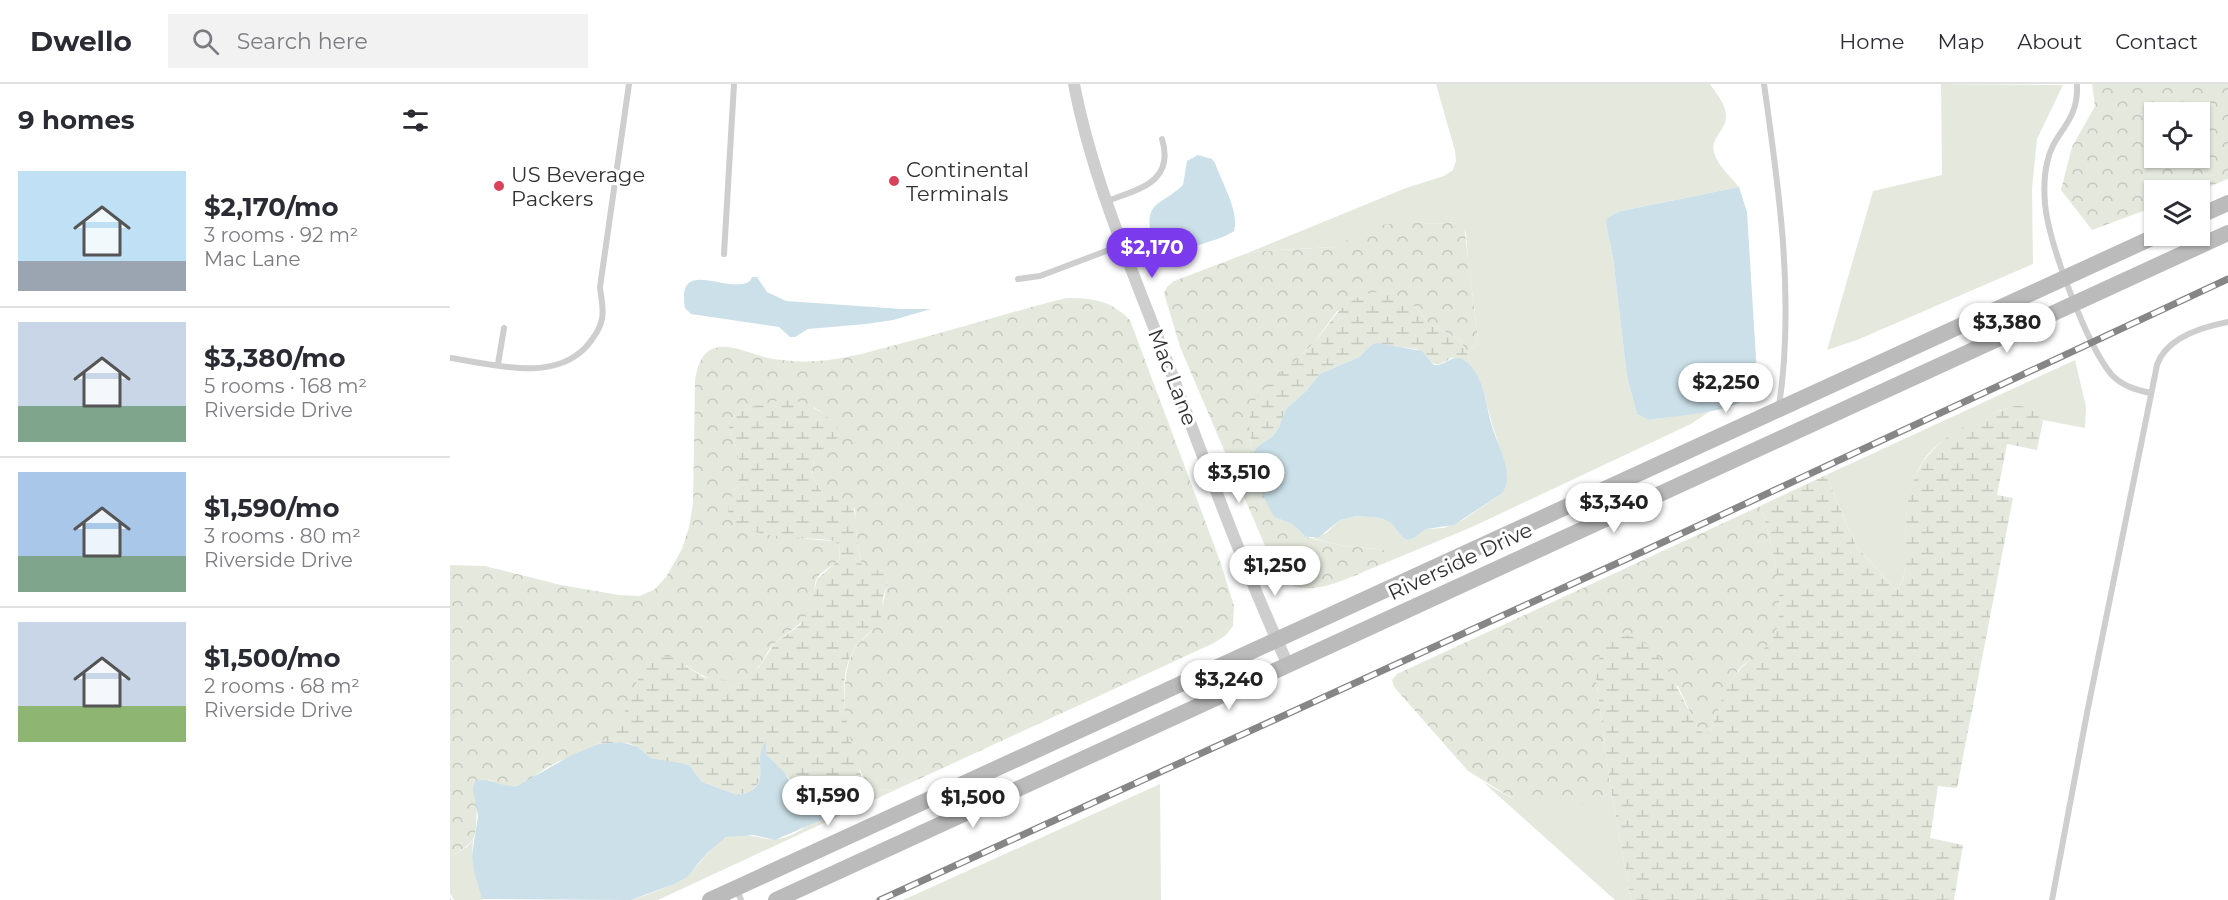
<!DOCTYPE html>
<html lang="en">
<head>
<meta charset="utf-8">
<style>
	body { margin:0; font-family:Montserrat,sans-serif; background:#f2f2f3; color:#2b2b33; height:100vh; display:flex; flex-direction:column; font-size:22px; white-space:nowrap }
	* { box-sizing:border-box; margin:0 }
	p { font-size:20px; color:#7c7c81 }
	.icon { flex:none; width:33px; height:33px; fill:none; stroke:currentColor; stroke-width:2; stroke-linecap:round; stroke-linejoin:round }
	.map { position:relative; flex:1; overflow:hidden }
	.drawer { display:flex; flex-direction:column; background:#fff; width:450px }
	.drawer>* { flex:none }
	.buttons { position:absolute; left:1694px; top:18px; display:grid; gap:12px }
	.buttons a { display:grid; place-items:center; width:66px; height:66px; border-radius:0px; background:#fff; box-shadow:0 2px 4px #0004; font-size:30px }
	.price { position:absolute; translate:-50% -51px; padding:0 14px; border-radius:21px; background:#fff; color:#222; font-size:20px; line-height:39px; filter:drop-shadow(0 2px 3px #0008) }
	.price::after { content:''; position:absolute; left:50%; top:36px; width:18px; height:14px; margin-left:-9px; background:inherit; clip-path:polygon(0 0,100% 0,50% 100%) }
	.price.on { background:#7c3aed; color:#fff }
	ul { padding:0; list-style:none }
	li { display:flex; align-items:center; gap:18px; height:150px; padding:0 18px }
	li+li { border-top:2px solid #e1e1e2 }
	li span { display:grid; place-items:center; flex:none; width:168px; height:120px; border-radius:0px; color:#555 }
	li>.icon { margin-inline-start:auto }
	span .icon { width:72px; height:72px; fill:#fffc; stroke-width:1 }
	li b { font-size:26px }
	h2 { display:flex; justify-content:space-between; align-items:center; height:72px; padding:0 18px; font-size:26px }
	header { display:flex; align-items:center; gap:36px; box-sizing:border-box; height:84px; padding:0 30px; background:#fff; border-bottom:2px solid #e1e1e2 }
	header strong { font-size:28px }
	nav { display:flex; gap:33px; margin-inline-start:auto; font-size:21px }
	.search { width:420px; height:54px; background:#f2f2f3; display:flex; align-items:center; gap:15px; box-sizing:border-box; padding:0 21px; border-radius:0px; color:#7c7c81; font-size:22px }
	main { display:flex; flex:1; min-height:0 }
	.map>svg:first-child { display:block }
	.grass { fill:#e5e9dd }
	.forest { fill:url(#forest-crowns); fill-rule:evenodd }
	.wetland { fill:url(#wetland-marsh) }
	.water { fill:#cbe0e8 }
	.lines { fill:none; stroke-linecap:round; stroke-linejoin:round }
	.path { stroke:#c8c8c8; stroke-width:2; stroke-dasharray:3 3; stroke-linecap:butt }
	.service { stroke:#cecece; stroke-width:6 }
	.minor { stroke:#cecece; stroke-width:12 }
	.secondary { stroke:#bbb; stroke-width:16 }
	.rail-casing { stroke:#868686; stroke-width:7 }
	.rail { stroke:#fff; stroke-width:4.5; stroke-dasharray:14; stroke-linecap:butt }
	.poi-dot { fill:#d8425b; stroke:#fff; stroke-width:2 }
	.labels { text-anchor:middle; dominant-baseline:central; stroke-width:6; stroke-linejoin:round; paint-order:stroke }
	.poi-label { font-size:21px; fill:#313131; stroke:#fff; text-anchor:start }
	.street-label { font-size:21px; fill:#313131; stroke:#fff }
</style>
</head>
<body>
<header>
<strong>Dwello</strong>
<div class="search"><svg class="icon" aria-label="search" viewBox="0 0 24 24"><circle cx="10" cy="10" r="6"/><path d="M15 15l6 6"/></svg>Search here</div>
<nav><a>Home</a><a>Map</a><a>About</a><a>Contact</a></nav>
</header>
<main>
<section class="drawer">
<h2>9 homes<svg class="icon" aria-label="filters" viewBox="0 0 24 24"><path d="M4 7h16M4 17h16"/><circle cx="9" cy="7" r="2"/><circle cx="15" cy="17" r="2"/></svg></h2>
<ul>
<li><span style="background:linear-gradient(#bfe0f5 75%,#9aa5b1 0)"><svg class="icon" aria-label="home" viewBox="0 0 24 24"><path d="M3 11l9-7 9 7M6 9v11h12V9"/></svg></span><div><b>$2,170/mo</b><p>3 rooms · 92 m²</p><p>Mac Lane</p></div></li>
<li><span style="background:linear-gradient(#c9d6e8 70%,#7fa58c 0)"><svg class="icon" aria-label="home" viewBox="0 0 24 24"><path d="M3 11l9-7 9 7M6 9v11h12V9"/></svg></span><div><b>$3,380/mo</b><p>5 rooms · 168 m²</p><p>Riverside Drive</p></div></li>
<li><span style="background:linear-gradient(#a9c7e8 70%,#7fa58c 0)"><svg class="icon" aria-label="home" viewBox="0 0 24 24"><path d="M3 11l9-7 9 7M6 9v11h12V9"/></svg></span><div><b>$1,590/mo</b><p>3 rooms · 80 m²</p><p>Riverside Drive</p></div></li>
<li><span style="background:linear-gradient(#c9d6e8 70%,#8fb573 0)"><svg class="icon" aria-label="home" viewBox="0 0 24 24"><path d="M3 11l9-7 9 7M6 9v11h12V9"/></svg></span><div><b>$1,500/mo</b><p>2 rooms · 68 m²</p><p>Riverside Drive</p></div></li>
</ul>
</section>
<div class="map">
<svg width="1778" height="816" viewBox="0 0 1778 816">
	<defs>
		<pattern id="forest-crowns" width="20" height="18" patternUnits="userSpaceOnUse" patternTransform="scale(1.5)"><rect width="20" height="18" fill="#e5e9dd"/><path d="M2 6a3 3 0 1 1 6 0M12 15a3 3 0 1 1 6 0" fill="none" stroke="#c5c8be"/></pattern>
		<pattern id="wetland-marsh" width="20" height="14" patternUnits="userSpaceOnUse" patternTransform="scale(1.5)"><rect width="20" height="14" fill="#e5e9dd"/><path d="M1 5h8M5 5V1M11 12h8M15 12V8" fill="none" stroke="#c5c8be"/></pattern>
	</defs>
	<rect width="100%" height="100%" fill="#fff"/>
	<path class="grass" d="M 986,0 L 1260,0 C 1267,10 1277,22 1276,34 C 1275,47 1260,54 1264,68 C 1267,81 1281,93 1289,103 L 1171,127 L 1156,140 L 1163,174 L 1177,293 L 1187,330 L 1199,336 L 1260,327 L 1241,340 L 1022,443 L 935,479 L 939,475 L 936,466 L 889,461 L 862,454 L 876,449 L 890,436 L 907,432 L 931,434 L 941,439 L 953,454 L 958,456 L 964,454 L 976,445 L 994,444 L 1013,436 L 1051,410 L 1057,392 L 1053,373 L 1042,340 L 1034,310 L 1022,285 L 1017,269 L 1026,261 L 1028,253 L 1018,176 L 1016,149 L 1009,138 L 980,140 L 964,137 L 884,163 L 812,167 L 795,170 L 956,104 L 994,92 L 1003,86 L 1006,77 L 1005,67 Z
		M 1491,0 L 1613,1 L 1587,55 L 1582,105 L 1583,180 L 1407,256 L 1377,266 L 1423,107 L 1492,91 Z
		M 1625,276 L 1636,323 L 1635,344 L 1593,336 C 1580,320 1561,321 1544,329 C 1523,339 1502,348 1484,364 C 1464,383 1457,414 1456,440 C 1454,458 1460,495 1446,506 L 1406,462 L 1376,391 Z
		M 412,694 L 421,704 L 443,707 L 208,816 L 181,816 C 203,809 226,801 244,785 C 255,775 261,759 277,753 C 291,748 304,753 318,755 C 339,758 361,740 375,727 L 372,723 L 381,722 L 400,705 L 411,699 Z
		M 1033,698 L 1065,716 L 1152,715 L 1161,706 L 1181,816 L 1165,816 Z
		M 710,700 L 711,816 L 453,816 Z
		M 23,756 L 22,771 L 33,816 L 4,816 L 0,809 L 0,772 L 17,763 Z"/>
	<path class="forest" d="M 1642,0 L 1778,0 L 1778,95 L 1749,107 L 1704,106 L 1704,123 L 1642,146 L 1611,106 L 1622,63 L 1645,22 ZM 1749,28 L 1749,74 L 1704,74 L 1704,28 Z
		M 964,137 L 980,140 L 1009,138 L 1014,142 L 1028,254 L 1026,261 L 1017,269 L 1010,256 L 978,239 L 967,224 L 887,227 L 864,259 L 828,293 L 800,353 L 803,369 L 802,381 L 824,433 L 842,440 L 856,453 L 889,461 L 936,466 L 940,470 L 939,475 L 935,479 C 910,488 868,513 842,501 C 832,496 827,485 821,476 L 730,263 L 714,209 L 717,203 L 724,197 L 795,170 L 812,167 L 884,163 L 924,142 Z
		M 616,214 C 643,214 660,216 680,236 L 770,477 L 784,522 L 783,542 L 776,551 L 764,559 L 443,707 L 421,704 C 396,674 385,601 404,566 C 409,556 420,551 425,542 C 433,528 434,512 438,497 L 431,488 L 417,485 L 412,481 L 407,458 L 405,425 L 372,408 L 362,392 L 364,375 L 385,358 C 382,350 380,338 375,332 C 359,309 288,316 278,341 C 283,358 292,373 290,391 C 288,407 276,416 280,432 L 357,455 L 384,457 L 389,461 L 390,475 C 384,482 370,487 366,496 C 363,506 365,518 359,528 C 351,542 338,548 326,558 C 319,564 315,574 310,581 C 288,608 259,598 236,581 L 189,592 C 182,613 175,635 160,651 C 145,667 117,672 98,683 C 88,689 77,699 66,702 C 56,704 48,700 39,696 C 35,704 28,714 27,722 C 25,753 30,757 0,772 L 0,481 L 35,482 L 111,501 L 169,511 L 190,512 L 205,505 L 216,493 L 232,465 L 239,443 L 243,420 L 245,297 C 247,285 250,269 265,264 C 281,259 303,271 318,274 C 335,277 351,278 368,277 C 396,275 422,267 449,260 C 505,246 560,228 616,214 Z
		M 1310,422 C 1321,452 1339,525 1324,553 C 1315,570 1295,576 1287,588 C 1276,604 1267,630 1260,648 L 1253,649 L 1246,641 L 1228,602 L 1146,594 L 1161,706 L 1152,715 L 1138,719 L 1118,720 L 1065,716 L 1018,687 L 944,603 L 942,596 L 947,590 Z"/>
	<path class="wetland" d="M 930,208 L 952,214 L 967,224 L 978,239 L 1010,256 L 1017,269 L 1022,285 L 1016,277 L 1001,274 C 979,290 983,271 966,265 L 924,260 L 909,273 L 870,290 L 855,308 L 836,325 L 829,343 L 823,352 L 808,362 L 803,369 C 800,353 796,334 804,319 C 814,298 850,276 866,256 C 878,243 885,227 900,218 C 910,211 918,209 930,208 Z
		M 332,316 C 340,316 348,317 356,320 C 366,324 391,339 388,352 C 386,361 371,369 364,375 L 362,392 L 372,408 L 402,419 L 406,435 L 407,458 L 412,481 C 419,486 437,485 438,496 C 438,502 434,509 433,514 C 432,520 433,526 431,532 C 428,545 412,553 405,564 C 382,600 400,657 412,694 L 411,699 L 400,705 L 390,718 L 381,722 L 372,723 L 359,718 L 345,708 L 340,695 L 316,670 L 316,659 C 303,678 323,705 288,711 L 252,698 L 240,682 L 201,674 L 188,663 L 180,660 L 171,658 L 149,660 C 176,640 182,607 195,578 L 207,572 L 223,573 L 253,593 L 282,597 L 296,593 L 309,583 L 325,559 L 350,541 L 360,526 L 367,495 L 390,475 L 389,461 L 384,457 C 362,452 278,458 278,424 C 278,415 286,407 288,399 C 294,378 284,360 278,341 C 285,324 315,319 332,316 Z
		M 1565,322 C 1578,322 1585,325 1593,336 L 1587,366 L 1557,360 L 1547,411 L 1563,414 L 1507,704 L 1488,702 L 1480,754 L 1513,761 L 1504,816 L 1181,816 L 1161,706 L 1146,594 L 1151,563 C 1204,518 1229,621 1253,649 L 1260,648 C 1268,628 1273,606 1287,589 C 1297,575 1314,569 1323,554 C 1339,526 1321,452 1310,422 L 1376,391 L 1406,462 L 1446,506 C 1457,497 1454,481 1455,468 C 1455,443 1455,414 1466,391 C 1483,353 1527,333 1565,322 Z"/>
	<path class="water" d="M 748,71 L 762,75 L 765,79 C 771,97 790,128 784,147 C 766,160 724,162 716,182 C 707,166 690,136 706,121 C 715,114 725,109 733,101 L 737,77 Z
		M 1289,103 L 1297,128 L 1307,291 C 1306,301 1304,309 1296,315 C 1277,329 1223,332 1199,336 L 1187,330 L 1177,293 L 1163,174 L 1156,140 L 1157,134 L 1171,127 Z
		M 302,193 L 307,193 L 317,208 L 336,217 L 452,225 L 481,225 L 443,236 L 416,240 L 358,245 L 345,253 L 340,253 L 329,243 L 241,230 L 235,224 C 226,171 279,212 300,197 Z
		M 928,259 L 972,267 L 984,281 C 995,283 1002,269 1014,276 C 1033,288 1036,320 1041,339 C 1046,357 1057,375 1057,393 C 1057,401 1056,404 1051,410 L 1004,441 L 976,445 L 964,454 L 958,456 L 953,454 L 941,439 L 931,434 L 907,432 L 890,436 L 869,453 L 856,453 L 842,440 L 824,433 L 803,392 L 803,369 L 808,362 L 823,352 L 829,343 L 836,325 L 855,308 L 870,290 L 909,273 L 923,260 Z
		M 316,657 L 316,670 L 335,689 L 345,708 L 375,727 L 376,731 L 371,736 L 325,756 L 303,751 L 276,753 L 258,768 L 237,793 L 224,800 L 181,816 L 32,815 L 24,787 L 22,771 L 28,732 L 23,705 L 25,697 C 40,693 52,704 67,702 L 122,671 L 149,660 L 171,658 L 188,663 L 201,674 L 235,680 L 240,682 L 252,698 L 288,711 C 326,705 300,675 316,657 Z"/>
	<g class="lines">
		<path class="path" d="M 0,815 L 0,816"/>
		<path class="service" d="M 1314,0 C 1329,104 1345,217 1329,322
			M 1627,0 C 1629,40 1603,47 1597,79 C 1594,92 1594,107 1595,120 C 1599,160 1636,259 1661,290 C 1672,302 1686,306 1701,309
			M 657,117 C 689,105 725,98 712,55
			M 274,170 L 284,0
			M 568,195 L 590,192 L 672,161
			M 0,274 C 43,280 102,299 136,263 C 143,255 150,246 152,235 C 154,225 151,213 150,203 L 179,0
			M 48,280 L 54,244
			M 286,804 L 291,816
			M 1602,816 L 1637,629 L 1707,281 C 1716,254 1752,243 1778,238"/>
		<path class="minor" d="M 624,0 C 642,94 681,183 715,272 C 754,375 792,480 838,581"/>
		<path class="secondary" d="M 1749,132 L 1778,119
			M 260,816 L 1706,152
			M 326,816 L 1778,149"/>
		<g class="rail-casing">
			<path id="rail" d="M 430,816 L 1194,467 L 1778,195"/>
		</g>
		<use href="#rail" class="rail"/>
	</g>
	<g class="poi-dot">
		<circle cx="444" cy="97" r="6"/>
		<circle cx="49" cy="102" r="6"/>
	</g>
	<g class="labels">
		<g class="poi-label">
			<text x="456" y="85">Continental<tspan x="456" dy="24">Terminals</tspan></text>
			<text x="61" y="90">US Beverage<tspan x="61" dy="24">Packers</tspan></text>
		</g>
		<g class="street-label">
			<text transform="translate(723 293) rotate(69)">Mac Lane</text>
			<text transform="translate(1010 477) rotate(-25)">Riverside Drive</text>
		</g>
	</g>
</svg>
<div class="buttons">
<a><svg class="icon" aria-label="locate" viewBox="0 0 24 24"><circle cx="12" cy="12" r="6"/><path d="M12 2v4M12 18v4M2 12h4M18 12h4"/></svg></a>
<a><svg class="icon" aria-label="layers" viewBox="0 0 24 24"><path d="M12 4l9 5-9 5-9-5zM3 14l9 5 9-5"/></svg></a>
</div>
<b class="price on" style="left:702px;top:195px">$2,170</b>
<b class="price" style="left:1557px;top:270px">$3,380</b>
<b class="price" style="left:1276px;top:330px">$2,250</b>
<b class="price" style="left:789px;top:420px">$3,510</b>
<b class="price" style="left:1164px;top:450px">$3,340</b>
<b class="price" style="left:825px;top:513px">$1,250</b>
<b class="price" style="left:779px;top:627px">$3,240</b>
<b class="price" style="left:378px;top:743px">$1,590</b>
<b class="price" style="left:523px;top:745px">$1,500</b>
</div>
</main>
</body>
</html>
